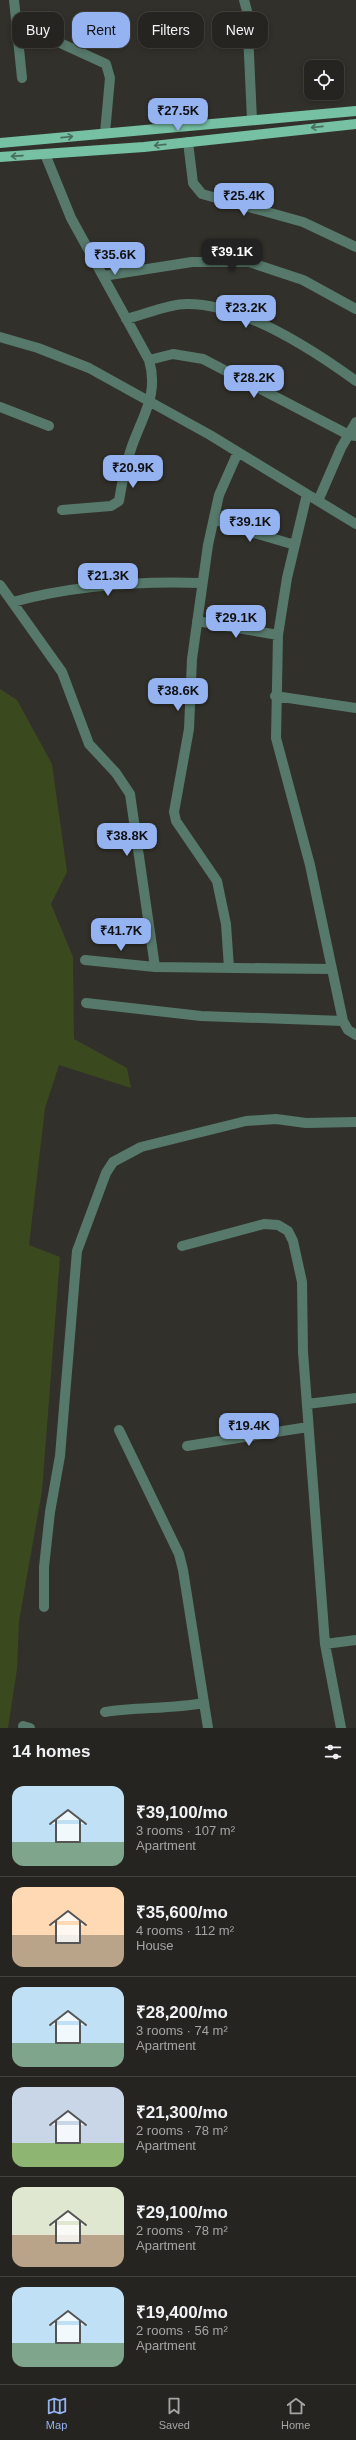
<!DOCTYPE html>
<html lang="en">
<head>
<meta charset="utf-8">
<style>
	body { margin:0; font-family:Helvetica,sans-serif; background:#2e2c29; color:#f1f3f6; height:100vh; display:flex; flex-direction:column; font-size:15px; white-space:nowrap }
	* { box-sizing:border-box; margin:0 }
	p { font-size:13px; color:#a4a4a5 }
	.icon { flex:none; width:22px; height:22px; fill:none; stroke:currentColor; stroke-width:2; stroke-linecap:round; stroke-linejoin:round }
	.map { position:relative; height:1728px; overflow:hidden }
	.panel { display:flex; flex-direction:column; background:#262420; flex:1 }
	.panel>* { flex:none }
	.hud { position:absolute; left:12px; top:12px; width:332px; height:36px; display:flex; gap:8px }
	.controls { position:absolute; left:304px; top:60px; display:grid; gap:8px }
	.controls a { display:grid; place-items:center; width:40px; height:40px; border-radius:8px; background:#262420; box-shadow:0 2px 6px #0003,0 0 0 1px #42413e; font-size:20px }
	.price { position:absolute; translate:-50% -34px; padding:0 9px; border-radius:8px; background:#95b2f1; color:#111; font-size:13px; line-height:26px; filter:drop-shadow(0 1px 2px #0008) }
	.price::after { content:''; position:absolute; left:50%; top:24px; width:12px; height:9px; margin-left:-6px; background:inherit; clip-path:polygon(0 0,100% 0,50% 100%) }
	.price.selected { background:#222; color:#fff }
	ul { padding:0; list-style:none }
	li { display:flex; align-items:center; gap:12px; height:100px; padding:0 12px }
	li+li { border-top:1px solid #42413e }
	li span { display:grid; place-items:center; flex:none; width:112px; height:80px; border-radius:12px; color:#555 }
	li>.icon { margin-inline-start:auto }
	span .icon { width:48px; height:48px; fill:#fffc; stroke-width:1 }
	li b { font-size:17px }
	h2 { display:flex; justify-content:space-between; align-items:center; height:48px; padding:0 12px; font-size:17px }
	.chip { padding:0 14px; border-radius:12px; background:#262420; box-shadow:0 2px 6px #0003,0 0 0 1px #42413e; font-size:14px; line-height:36px }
	.chip.selected { background:#95b2f1; color:#111 }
	.tabs { display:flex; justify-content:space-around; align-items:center; height:56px; border-top:1px solid #42413e; background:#262420; font-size:11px; color:#a4a4a5 }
	.tabs a { display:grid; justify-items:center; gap:2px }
	.tabs .selected { color:#95b2f1 }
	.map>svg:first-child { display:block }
	.green { fill:#3a4a1e }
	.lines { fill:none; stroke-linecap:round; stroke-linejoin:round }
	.minor { stroke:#56796b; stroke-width:10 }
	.major { stroke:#76c0a4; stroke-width:10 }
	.oneway { stroke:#486c5c }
</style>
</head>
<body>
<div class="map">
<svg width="356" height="1728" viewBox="0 0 356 1728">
	<rect width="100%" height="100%" fill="#32302a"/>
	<path class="green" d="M 0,689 L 17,700 L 52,764 L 67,872 L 51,904 L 73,957 L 74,1039 L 127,1068 L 131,1088 L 59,1065 L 45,1108 L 29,1245 L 60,1257 L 42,1491 L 19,1621 L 17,1669 L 8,1728 L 0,1728 Z"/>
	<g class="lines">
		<path class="minor" d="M 14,0 L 22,78
			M 244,0 L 247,11 L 252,120
			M 58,42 L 106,64 L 110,78 L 105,133
			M 188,142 L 193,183 L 202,194 L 303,222 L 356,247
			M 45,154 L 71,218 L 149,360 C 159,394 143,415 132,446 C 126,463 122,482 119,501 L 111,506 L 62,510
			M 103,276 L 192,262 L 249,262 L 303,280 L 356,309
			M 126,319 C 143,315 169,304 186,304 C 242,303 312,349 356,381
			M 0,337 L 38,348 L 89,368 L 210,435 L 356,524
			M 149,360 L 173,354 L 203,359 L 349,435 L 356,436
			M 0,407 L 49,426
			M 307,494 L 287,578 L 278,635 L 276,738 L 310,865 L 343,1021 L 348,1030 L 356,1035
			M 318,501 L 341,448 L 356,422
			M 214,519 L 241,529 L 295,545
			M 0,585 L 62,672 L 89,744 L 116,773 L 130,794 L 155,967 L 331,969
			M 13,602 C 75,585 139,581 202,583
			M 197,621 L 278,635
			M 275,696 L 356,708
			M 85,960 L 155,967
			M 229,968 L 226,924 L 217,881 L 176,821 L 174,812 L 189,729 L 192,659 L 208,545 L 219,495 L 238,452
			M 86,1003 L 201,1016 L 343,1021
			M 182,1246 L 264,1224 L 278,1225 L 288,1231 L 293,1241 L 302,1282 L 303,1352 L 325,1644 L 341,1728
			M 307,1404 L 356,1398
			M 119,1430 L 179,1554 L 183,1570 L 208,1728
			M 187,1446 L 308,1427
			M 44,1607 L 44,1567 L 50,1512 L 60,1456 L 77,1251 L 106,1173 L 113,1162 L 141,1147 L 246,1121 L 276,1119 L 306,1123 L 356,1122
			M 325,1644 L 356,1640
			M 105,1712 C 138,1707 171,1709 204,1703
			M 23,1726 L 30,1728"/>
		<path class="major" d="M 0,143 L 356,111
			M 0,157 L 144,147 L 356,124"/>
	</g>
	<defs><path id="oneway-shaft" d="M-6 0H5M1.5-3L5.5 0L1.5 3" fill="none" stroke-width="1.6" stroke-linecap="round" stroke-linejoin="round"/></defs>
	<g class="oneway">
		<use href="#oneway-shaft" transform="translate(317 127) rotate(174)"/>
		<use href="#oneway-shaft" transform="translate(67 137) rotate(-6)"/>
		<use href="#oneway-shaft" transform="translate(160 145) rotate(174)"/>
		<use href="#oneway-shaft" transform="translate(17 156) rotate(176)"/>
	</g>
</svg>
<div class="controls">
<a><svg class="icon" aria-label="locate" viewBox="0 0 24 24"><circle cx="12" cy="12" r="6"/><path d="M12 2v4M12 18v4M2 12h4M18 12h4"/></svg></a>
</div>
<b class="price" style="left:178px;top:132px">₹27.5K</b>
<b class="price" style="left:244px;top:217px">₹25.4K</b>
<b class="price selected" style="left:232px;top:273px">₹39.1K</b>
<b class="price" style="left:115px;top:276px">₹35.6K</b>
<b class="price" style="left:246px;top:329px">₹23.2K</b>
<b class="price" style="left:254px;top:399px">₹28.2K</b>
<b class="price" style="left:133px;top:489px">₹20.9K</b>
<b class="price" style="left:250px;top:543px">₹39.1K</b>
<b class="price" style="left:108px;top:597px">₹21.3K</b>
<b class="price" style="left:236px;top:639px">₹29.1K</b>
<b class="price" style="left:178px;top:712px">₹38.6K</b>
<b class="price" style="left:127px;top:857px">₹38.8K</b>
<b class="price" style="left:121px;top:952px">₹41.7K</b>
<b class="price" style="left:249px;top:1447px">₹19.4K</b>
<div class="hud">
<a class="chip">Buy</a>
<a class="chip selected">Rent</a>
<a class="chip">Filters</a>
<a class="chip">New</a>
</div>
</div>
<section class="panel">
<h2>14 homes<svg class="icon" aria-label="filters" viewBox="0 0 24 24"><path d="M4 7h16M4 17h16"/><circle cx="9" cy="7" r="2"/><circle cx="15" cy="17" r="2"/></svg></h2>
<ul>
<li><span style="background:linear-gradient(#bfe0f5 70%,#7fa58c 0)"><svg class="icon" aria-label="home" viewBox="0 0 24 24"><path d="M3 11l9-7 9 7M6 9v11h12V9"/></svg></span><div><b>₹39,100/mo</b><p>3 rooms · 107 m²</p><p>Apartment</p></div></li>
<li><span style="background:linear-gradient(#ffd9b3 60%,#b9a48a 0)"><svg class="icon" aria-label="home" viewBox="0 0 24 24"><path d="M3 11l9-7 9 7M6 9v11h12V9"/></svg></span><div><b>₹35,600/mo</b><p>4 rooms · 112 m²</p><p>House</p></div></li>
<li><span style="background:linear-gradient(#bfe0f5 70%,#7fa58c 0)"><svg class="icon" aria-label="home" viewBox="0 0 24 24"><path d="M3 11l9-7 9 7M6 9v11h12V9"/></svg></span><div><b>₹28,200/mo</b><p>3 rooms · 74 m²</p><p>Apartment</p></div></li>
<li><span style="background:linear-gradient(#c9d6e8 70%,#8fb573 0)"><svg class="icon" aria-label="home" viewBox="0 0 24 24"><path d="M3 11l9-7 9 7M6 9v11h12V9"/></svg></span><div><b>₹21,300/mo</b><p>2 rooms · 78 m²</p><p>Apartment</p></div></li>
<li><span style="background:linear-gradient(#dfe7d0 60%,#b9a48a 0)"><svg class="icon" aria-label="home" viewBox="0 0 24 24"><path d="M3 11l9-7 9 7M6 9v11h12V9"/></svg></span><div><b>₹29,100/mo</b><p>2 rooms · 78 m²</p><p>Apartment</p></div></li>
<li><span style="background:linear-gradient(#bfe0f5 70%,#7fa58c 0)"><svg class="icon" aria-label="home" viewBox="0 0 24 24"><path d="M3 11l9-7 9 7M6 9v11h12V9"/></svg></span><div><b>₹19,400/mo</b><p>2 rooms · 56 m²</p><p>Apartment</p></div></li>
</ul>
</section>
<nav class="tabs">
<a class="selected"><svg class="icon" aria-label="map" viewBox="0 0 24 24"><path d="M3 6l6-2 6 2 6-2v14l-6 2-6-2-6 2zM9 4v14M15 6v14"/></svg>Map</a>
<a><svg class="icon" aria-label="saved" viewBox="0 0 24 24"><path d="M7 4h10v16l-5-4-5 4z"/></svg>Saved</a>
<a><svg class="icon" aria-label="home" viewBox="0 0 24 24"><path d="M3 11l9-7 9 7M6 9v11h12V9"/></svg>Home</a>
</nav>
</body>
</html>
